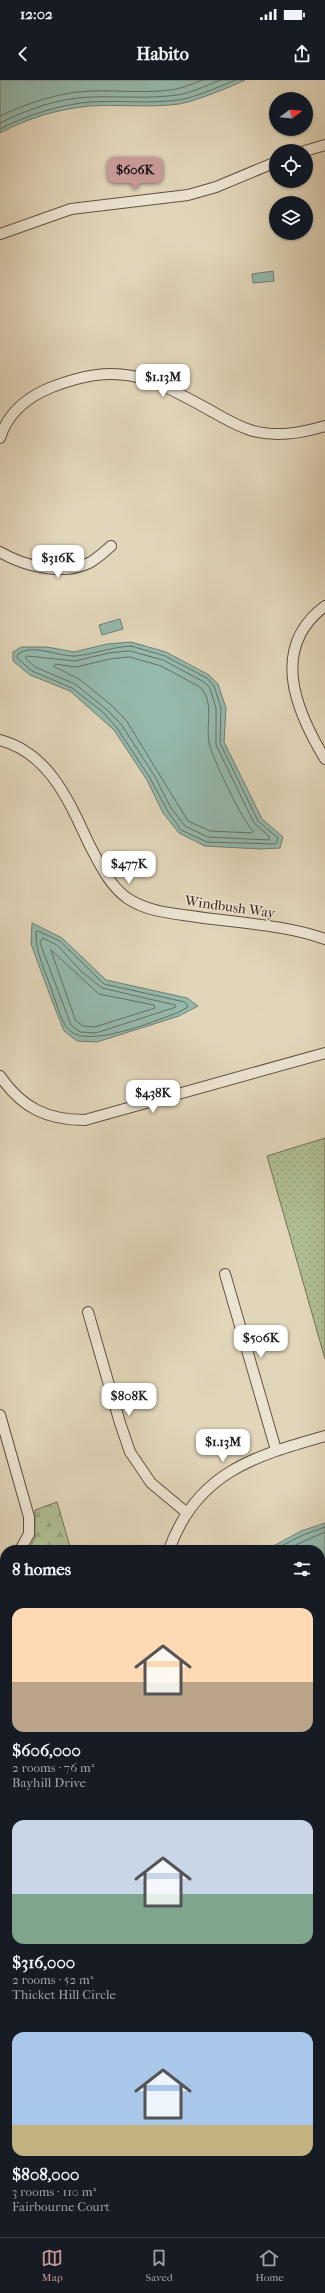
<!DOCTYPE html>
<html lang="en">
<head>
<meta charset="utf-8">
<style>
	body { margin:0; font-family:"IM FELL French Canon",serif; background:#242831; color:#f1f3f6; height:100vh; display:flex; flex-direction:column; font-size:15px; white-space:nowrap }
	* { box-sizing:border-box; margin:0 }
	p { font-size:13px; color:#9ea1a6 }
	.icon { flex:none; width:22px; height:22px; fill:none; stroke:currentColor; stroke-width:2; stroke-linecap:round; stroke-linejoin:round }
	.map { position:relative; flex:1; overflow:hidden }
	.sheet { position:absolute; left:0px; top:1465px; width:325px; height:692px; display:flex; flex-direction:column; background:#171b24; border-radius:16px 16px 0 0; box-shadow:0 1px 3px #0004 }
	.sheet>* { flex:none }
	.needle { width:26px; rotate:74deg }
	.controls { position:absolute; left:269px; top:12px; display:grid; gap:8px }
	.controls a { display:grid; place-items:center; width:44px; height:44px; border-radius:50%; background:#171b24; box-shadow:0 1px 3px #0004; font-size:20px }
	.price { position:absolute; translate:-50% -34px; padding:0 9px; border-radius:8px; background:#fff; color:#222; font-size:13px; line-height:26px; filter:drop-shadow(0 1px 2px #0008) }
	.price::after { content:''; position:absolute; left:50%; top:24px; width:12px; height:9px; margin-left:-6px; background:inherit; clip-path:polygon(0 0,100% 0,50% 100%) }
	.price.current { background:#c59692; color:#111 }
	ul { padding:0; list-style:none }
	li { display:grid; align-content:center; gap:8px; height:212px; padding:0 12px }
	li span { display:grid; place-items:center; height:124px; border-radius:12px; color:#555 }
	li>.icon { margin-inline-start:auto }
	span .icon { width:72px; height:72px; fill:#fffc; stroke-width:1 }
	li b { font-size:17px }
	h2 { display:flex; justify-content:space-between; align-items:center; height:48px; padding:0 12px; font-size:17px }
	.status { display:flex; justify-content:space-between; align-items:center; height:28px; padding:0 20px; background:#171b24; direction:ltr }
	.status svg { height:11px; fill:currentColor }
	header { display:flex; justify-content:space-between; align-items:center; height:52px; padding:0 12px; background:#171b24; font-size:18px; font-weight:800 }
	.dock { display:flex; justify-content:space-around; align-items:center; height:56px; border-top:1px solid #363941; background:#171b24; font-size:11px; color:#9ea1a6 }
	.dock a { display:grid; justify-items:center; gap:2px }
	.dock .current { color:#c59692 }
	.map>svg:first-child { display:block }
	.grass { fill:url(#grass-dots); stroke:#737256 }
	.forest { fill:url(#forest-firs); stroke:#737256 }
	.water { fill:#95b9ad; stroke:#6f7e73 }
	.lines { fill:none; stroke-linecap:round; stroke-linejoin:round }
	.shore { stroke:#667064; stroke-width:1 }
	.street-casing { stroke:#625243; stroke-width:12 }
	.secondary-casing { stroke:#37261b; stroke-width:16 }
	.street { stroke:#ece4d2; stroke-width:10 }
	.secondary { stroke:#ece4d2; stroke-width:14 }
	.labels { text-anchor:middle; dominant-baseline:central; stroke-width:3; stroke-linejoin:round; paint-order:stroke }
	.street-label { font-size:14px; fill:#37261b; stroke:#ece4d2 }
</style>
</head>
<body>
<div class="status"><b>12:02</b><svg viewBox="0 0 49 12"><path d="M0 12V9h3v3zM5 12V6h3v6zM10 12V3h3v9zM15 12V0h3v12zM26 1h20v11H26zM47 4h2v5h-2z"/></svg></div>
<header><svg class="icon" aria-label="back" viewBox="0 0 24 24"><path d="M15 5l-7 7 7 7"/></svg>Habito<svg class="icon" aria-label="share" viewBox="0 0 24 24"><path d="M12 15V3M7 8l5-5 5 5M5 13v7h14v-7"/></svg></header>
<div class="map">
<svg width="325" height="2157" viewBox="0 0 325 2157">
	<defs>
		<pattern id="grass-dots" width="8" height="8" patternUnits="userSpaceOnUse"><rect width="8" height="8" fill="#afbe92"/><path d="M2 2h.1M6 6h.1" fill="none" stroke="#97a37d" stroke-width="1.8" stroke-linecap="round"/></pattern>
		<pattern id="forest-firs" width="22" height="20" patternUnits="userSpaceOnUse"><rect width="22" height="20" fill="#afbe92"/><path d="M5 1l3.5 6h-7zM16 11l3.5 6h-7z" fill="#97a37d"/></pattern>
	</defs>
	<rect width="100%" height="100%" fill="#e2d6ba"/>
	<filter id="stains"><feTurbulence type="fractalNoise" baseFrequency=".005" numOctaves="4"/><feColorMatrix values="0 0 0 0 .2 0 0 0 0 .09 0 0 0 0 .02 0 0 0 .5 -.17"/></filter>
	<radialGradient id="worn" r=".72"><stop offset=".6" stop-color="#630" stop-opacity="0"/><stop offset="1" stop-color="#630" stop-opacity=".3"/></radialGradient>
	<path class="grass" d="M 325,1058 L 325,1279 L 267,1076 Z"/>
	<path class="forest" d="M 57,1422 L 71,1470 L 28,1470 L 35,1458 L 35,1430 Z
		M 5,1488 L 5,1524 L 0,1523 L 0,1490 Z"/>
	<path class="water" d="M 0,0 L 245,0 C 228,8 196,21 179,24 C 149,28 120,24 90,26 C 58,29 28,38 0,53 Z
		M 273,191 L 274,201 L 253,203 L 252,194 Z
		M 120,539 L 123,549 L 102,555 L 99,545 Z
		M 131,562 L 166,572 L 209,595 L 218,604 L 226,628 L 224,662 L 262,739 L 283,757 L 280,768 L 260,769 L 205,766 L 179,753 L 163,733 L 147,700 L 114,650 L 70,611 L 30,595 L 13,581 L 13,572 L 21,567 L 47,567 L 74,572 L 107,564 Z
		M 32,843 L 62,858 L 106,900 L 187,918 L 198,926 L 179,936 L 97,962 L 77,961 L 64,951 L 51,918 L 31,864 Z
		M 325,1443 L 325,1530 L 320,1530 L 320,1470 L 266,1470 L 301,1451 Z"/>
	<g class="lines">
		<path class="shore" d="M 0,36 C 28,23 60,12 91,11 C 120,10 148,14 177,9 C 185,7 194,3 203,0
			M 0,43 C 28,29 59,18 91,17 C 120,16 148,19 177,15 C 192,13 207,5 221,0
			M 0,49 C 28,35 58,25 90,22 C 119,20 148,24 178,20 C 197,17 218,7 236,0
			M 131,566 L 165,576 L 207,598 L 214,606 L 221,628 L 220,663 L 258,741 L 278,758 L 276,764 L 207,762 L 181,750 L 167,730 L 150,698 L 117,648 L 103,632 L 72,608 L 32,591 L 17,578 L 18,574 C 34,563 58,577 76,576 C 94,574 112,567 131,566 Z
			M 130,571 L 163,580 L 204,602 L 210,608 L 216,628 L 216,665 L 254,743 L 269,756 L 269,760 L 208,757 L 185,746 L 171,728 L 154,695 L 121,644 L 106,629 L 75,604 L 35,587 L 25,578 L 27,576 L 75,581 L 109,573 Z
			M 130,577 L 161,586 L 200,607 C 216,624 204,646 210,666 C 214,681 242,740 253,751 L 252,753 L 210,751 L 188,741 L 126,640 L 110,624 L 79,599 L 53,586 L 55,584 L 76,587 L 110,579 Z
			M 38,851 L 60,861 L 104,904 L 185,922 L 188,927 L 177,933 C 154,941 84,971 67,948 C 60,938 56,922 52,911 C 46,892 35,872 36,852 Z
			M 43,858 L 57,865 L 81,891 L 102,908 L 175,925 L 176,927 L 96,953 L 80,952 L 71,945 L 40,863 Z
			M 51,870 L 99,914 L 154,925 L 155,928 L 95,947 L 83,946 L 76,941 Z
			M 273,1470 L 303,1455 L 325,1447
			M 284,1470 L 325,1452"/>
		<g class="street-casing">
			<path id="street" d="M 305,71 L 325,65
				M 0,154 L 71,129 L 188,115 L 216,107 L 276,82
				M 0,358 C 8,332 27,317 52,307 C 117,282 146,295 204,327 C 219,335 234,345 250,350 C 275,358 301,353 325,346
				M 0,472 C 24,486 62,496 89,483 C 97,479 104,472 111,466
				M 325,526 C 269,568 296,631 325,679
				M 0,660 C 49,673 69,721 89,764 C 99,783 109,805 127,818 C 146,831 169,833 191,836 C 235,843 283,844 325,859
				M 0,996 C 22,1028 47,1040 85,1040 L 325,973
				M 225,1194 L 276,1370
				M 88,1232 L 120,1343 L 130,1372 L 151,1403 L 187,1433
				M 0,1335 L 29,1437 L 29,1454 L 20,1470
				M 169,1470 C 196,1393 254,1376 325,1356
				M 0,1487 L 5,1484
				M 0,1678 L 5,1680
				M 320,1703 L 325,1702
				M 0,1796 L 5,1794
				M 0,1992 L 5,1993
				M 287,2152 L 288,2157"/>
		</g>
		<g class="secondary-casing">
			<path id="secondary" d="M 0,1532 L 5,1532
				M 0,1554 L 5,1554
				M 320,1577 L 325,1577
				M 320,1599 L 325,1599"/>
		</g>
		<use href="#street" class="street"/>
		<use href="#secondary" class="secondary"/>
	</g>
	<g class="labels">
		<g class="street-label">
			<text transform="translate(230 827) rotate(8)">Windbush Way</text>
		</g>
	</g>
	<rect width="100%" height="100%" filter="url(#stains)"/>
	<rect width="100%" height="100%" fill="url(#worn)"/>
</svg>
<div class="controls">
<a><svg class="needle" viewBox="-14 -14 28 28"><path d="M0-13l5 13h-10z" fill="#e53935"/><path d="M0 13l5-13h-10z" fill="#9ea1a6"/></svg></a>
<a><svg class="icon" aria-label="locate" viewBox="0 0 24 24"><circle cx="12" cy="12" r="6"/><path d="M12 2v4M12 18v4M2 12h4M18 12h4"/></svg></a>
<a><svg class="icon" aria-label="layers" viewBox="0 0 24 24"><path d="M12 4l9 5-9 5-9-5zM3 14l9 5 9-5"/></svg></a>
</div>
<b class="price current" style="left:135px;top:111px">$606K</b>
<b class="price" style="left:163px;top:318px">$1.13M</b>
<b class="price" style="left:58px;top:499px">$316K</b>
<b class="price" style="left:129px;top:805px">$477K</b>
<b class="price" style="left:153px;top:1034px">$438K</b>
<b class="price" style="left:261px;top:1279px">$506K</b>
<b class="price" style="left:129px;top:1337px">$808K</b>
<b class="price" style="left:223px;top:1383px">$1.13M</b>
<section class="sheet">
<h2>8 homes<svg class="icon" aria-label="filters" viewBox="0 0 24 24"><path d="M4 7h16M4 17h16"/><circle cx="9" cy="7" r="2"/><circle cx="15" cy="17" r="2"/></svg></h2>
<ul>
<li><span style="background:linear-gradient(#ffd9b3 60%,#b9a48a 0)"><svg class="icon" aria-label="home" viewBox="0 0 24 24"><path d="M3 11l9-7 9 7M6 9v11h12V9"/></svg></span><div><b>$606,000</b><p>2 rooms · 76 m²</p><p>Bayhill Drive</p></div></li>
<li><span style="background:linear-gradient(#c9d6e8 60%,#7fa58c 0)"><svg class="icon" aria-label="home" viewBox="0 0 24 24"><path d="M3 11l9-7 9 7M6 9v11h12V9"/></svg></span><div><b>$316,000</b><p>2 rooms · 52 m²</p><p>Thicket Hill Circle</p></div></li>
<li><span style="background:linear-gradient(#a9c7e8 75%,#c2b280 0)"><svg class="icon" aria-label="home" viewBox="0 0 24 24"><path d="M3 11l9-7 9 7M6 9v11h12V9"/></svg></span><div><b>$808,000</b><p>3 rooms · 110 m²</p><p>Fairbourne Court</p></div></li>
</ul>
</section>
</div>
<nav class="dock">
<a class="current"><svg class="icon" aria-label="map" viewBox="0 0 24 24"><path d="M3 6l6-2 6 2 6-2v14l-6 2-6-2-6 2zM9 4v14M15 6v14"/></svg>Map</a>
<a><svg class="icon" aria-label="saved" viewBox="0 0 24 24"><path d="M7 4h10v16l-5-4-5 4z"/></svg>Saved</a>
<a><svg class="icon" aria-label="home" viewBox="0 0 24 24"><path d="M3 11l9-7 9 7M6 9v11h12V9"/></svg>Home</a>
</nav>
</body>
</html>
